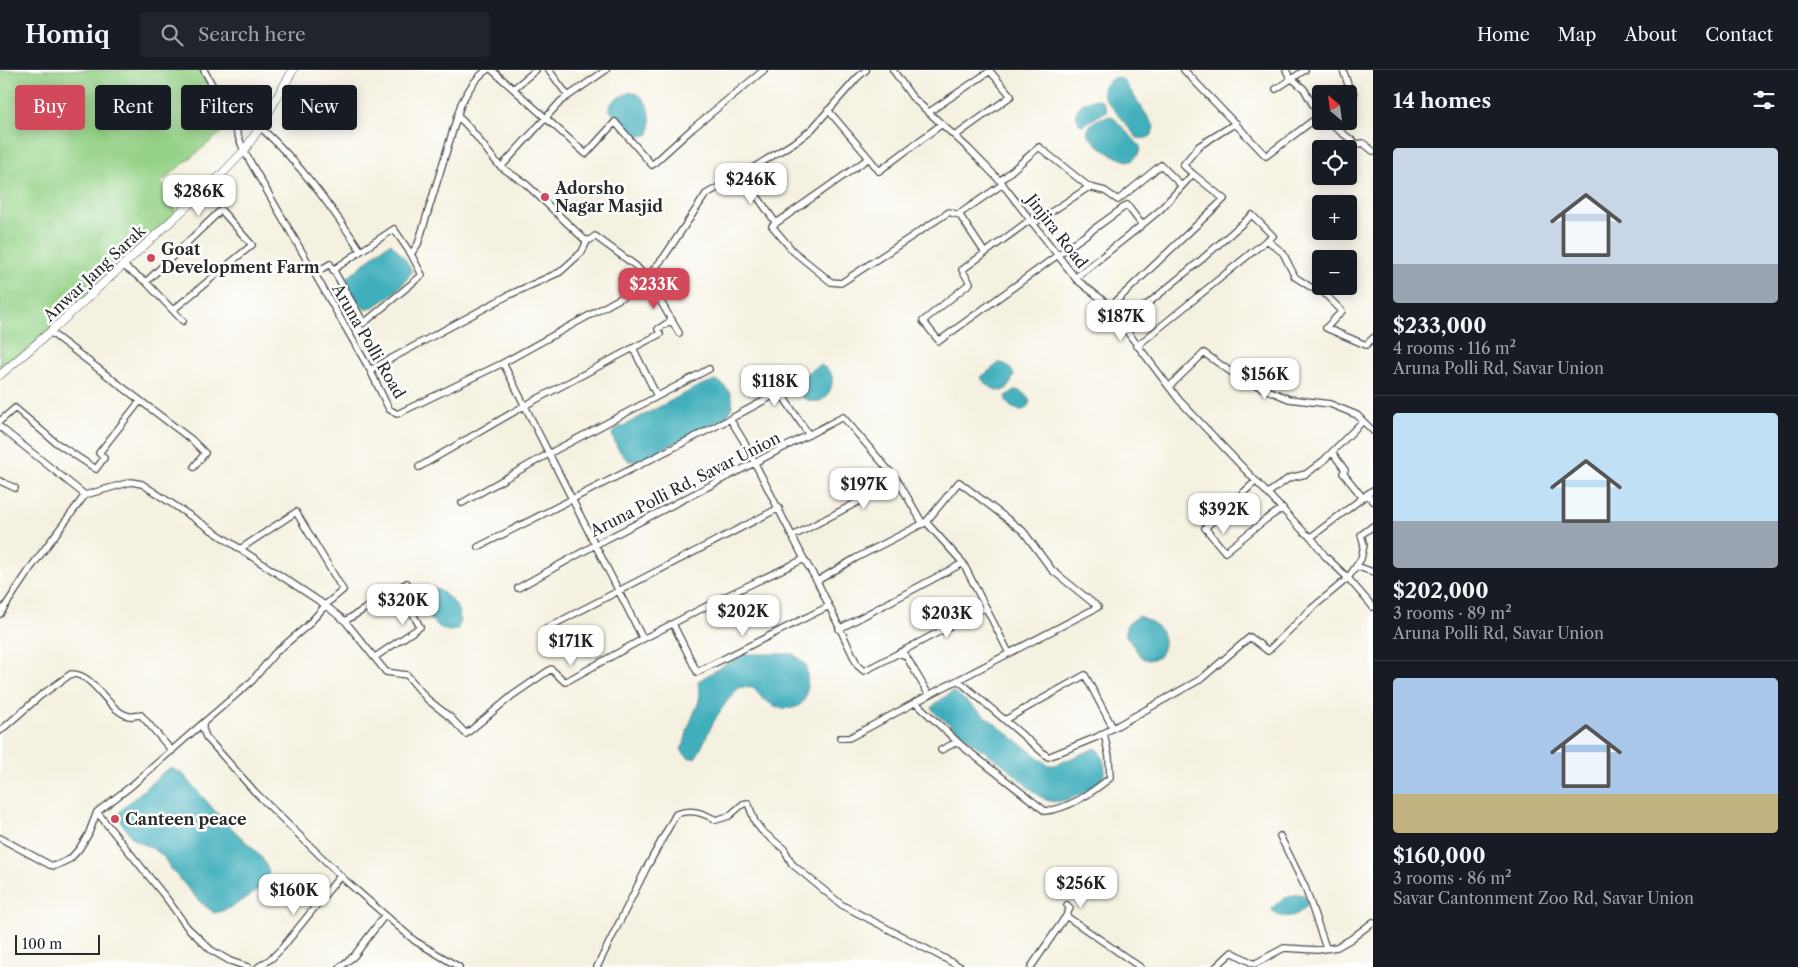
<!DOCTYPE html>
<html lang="en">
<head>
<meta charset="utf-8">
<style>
	body { margin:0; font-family:"Libre Caslon Text",serif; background:#20242c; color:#f1f3f6; height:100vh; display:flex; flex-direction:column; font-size:19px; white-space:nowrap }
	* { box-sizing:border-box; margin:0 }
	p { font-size:16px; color:#9ea1a6 }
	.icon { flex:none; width:28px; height:28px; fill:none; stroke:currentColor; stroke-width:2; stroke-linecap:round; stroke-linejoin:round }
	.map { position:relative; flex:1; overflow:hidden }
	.side { display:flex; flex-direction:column; background:#171b24; width:425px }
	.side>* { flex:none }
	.guide { position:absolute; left:15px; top:15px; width:475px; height:45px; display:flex; gap:10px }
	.needle { width:32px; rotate:332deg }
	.controls { position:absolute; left:1312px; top:15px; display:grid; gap:10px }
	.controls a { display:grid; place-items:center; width:45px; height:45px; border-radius:5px; background:#171b24; box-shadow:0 2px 12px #0003; font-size:25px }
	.scale { position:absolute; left:15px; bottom:12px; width:85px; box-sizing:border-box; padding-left:5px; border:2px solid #2b2b2b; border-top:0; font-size:14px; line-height:18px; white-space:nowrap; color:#2b2b2b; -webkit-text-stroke:4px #fff; paint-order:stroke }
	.price { position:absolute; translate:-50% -42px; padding:0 11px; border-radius:10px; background:#fff; color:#222; font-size:16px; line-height:32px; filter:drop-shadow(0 1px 2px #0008) }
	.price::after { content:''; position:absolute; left:50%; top:30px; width:15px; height:11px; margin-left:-8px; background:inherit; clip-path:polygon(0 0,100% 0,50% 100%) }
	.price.current { background:#d1495b; color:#fff }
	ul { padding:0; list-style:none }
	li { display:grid; align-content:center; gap:10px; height:265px; padding:0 20px }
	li+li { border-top:1px solid #363941 }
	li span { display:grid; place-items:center; height:155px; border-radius:5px; color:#555 }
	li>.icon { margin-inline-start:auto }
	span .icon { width:90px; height:90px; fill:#fffc; stroke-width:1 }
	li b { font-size:21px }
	h2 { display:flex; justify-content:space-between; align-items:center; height:60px; padding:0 20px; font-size:21px }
	.chip { padding:0 18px; border-radius:5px; background:#171b24; box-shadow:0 2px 12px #0003; font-size:18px; line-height:45px }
	.chip.current { background:#d1495b; color:#fff }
	header { display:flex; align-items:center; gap:30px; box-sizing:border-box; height:70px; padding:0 25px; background:#171b24; border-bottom:1px solid #363941 }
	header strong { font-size:24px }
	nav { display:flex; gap:28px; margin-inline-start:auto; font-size:18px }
	.search { width:350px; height:45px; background:#20242c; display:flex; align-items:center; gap:12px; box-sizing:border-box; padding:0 18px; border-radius:5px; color:#9ea1a6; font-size:19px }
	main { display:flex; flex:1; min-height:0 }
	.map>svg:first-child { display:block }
	.green { fill:#95d287; stroke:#607e59 }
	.water { fill:#40afbc; stroke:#366d74 }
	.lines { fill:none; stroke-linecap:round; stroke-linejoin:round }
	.minor-casing { stroke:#494946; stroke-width:8 }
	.major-casing { stroke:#494946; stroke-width:9 }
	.minor { stroke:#fff; stroke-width:5.5 }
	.major { stroke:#fff; stroke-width:8 }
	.poi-dot { fill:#d1495b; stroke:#fff; stroke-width:2 }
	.labels { text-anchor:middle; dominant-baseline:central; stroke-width:5; stroke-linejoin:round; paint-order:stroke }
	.poi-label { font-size:16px; font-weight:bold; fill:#2b2b2b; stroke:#fff; text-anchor:start }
	.street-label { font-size:16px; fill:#2b2b2b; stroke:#fff }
</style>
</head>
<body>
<header>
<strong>Homiq</strong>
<div class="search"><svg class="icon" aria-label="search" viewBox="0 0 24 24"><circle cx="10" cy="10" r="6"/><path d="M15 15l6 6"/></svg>Search here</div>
<nav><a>Home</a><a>Map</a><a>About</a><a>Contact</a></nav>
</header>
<main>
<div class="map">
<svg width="1373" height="897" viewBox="0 0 1373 897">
	<rect width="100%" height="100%" fill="#fff"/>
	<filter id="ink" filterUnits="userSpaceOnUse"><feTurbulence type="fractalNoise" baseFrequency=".02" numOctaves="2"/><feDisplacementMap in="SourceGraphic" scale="10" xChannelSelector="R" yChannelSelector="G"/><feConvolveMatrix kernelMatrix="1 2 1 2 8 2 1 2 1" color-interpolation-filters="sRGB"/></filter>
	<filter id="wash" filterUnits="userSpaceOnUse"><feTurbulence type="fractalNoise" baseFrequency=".0096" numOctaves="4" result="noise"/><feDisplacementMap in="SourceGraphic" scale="20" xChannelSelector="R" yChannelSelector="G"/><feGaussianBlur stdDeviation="1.12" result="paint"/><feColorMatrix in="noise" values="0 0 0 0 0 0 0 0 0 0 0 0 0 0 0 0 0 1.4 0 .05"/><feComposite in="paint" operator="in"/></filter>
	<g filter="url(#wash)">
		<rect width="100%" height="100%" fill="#f5f1e1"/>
		<path class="green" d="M 0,0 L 202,0 L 233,53 L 161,112 L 177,145 L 0,304 Z"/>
		<path class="water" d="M 1116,7 L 1122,9 L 1126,14 L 1154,56 L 1152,65 C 1147,69 1144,69 1137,68 L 1104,27 C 1100,16 1108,11 1116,7 Z
			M 631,22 C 648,24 654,49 649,64 C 632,73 618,51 609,39 C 611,29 621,26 631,22 Z
			M 1099,29 L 1103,32 L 1107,41 L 1083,55 L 1079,54 L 1076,42 C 1081,32 1087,30 1099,29 Z
			M 1112,46 L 1140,76 C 1141,83 1136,88 1131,91 C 1118,91 1092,74 1087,62 C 1090,51 1101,47 1112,46 Z
			M 391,173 L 405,189 L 412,201 C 403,218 384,232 367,240 C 358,235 347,220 346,209 L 380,180 Z
			M 999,293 C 1007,293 1011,298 1014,305 C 1012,310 1009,317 1005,320 C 997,324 984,314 981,307 Z
			M 821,295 C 825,298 831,301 832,306 C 834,314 829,326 822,330 C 813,335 791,327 800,311 C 805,303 813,298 821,295 Z
			M 716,310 C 732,319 738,332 726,348 L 639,391 L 629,391 C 620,384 615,375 612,364 L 615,360 L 699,316 Z
			M 1015,320 C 1022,321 1027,325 1030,332 L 1027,338 L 1020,341 L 1011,337 L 1006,331 L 1006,326 Z
			M 435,518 C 451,526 466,542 457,560 C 454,560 451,561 449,561 C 438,560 420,540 419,530 L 425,524 Z
			M 1138,546 C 1158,552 1173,568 1158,588 L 1148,590 L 1142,588 L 1126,566 L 1126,556 Z
			M 746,584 L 792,584 L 796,586 L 806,595 C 807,605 809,621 804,630 C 797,643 777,639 768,632 C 762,629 758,623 753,618 L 739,617 C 726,631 716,646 708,663 C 704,672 701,680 695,688 C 688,689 684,685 681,679 L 684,674 L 688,658 L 699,631 L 698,611 L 734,589 Z
			M 953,621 L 1048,695 L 1055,695 L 1096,678 C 1102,684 1108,699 1103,707 C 1096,719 1064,735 1049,731 C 1033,725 1017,705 1004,695 C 997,689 989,685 981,679 C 971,672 961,664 951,655 C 944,649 936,647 932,638 L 935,634 Z
			M 171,698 L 182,703 L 222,749 L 261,786 L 269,801 C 268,805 267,810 265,812 C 256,824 228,841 214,843 L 199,831 L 170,798 L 163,786 L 155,780 L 133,769 L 121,752 L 119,743 L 123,738 L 165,701 Z
			M 1299,824 L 1304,825 L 1308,832 C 1304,846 1279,853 1272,839 C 1278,830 1289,826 1299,824 Z"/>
	</g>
	<g filter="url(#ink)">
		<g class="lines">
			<g class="minor-casing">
				<path id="minor" d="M 204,0 L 233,53 L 244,81 L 370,300 L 389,339 L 397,344 L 503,293 L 643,569 L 724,527 L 804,489 L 817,511 L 858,596 L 864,601 L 899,583 L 906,586 L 929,625 L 1098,537 L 1052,500 L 1023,461 L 959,412 L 926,452
					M 492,0 L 586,84 L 615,52 L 652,95 L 693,58 L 764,0
					M 549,0 L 568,26
					M 606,0 L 561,31 L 501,97 L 526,114 L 585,170 L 590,170 L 595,166 L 636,196 L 647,208 L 679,263
					M 893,0 L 912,27 L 969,79 L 1000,111 L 1077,210 L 1104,231 L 1179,330 L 1305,463 L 1311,467 L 1373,420
					M 1184,0 L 1266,86 L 1319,46 L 1304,19 L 1289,6 L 1286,0
					M 1343,0 L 1350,20 L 1354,24
					M 513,19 L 536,0
					M 1276,19 L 1305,0
					M 828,40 L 869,88 L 772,156 L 793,181 L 831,212 L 841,213 L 949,142 L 959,145
					M 929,42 L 990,1 L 1011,26 L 955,66
					M 457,46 C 475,60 485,81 501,97
					M 1326,51 L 1357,74 L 1363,73 L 1373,81
					M 260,57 C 300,93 331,137 361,181 L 394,159 L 411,184 L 418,174 L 461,34 C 467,22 476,7 487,0
					M 869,88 L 879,101 L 942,54
					M 742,105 L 776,153
					M 1000,111 L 1039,77 L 1089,117 L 1033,154
					M 1089,117 L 1105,121 L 1118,130 L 1161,95 L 1182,116
					M 1030,150 L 962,200 L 970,213 L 923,251 L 939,271 L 1127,135 L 1142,155 L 1160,140 L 1193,104 L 1183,95 L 1199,76 L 1236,53
					M 985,183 L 959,144 L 1003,114
					M 122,195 L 146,212 L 183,251
					M 333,200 L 361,181
					M 315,203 L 330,194 L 364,253 L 422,205 L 411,184
					M 1075,208 L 1142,155
					M 146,212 L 221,140 L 252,175 L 173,240
					M 1109,238 L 1224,129 L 1193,104
					M 1122,255 L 1201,190 L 1252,145 L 1273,166 L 1267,170
					M 50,262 L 192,370 L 205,383 L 194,397
					M 1137,276 L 1267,170 L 1283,183 L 1295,207 L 1312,218 L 1321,220 L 1342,241 L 1326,258 L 1366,275 L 1373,268
					M 633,278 L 660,264 L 658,259 L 672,250
					M 503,293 L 637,219 L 664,187 L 706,124 L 748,101 L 798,70 L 812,59 L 857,8 L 866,0
					M 370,300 L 509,225 L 560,202 L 582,182 L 587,171
					M 1169,317 L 1204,283 L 1241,309 L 1289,329 L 1330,334 L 1357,345 L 1373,361
					M 730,349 L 780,322 L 809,365
					M 0,351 L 15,338 L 55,372 L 96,399 L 104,388 L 99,383 L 140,331
					M 0,357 L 85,425 L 131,412 L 142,414 L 325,535 L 345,551 L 386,602 L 407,605 L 427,629 L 451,648 L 466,664 L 513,625 L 551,599 L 565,612 L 643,569
					M 1332,382 L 1345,400 L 1343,403 L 1363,428
					M 419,397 L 524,336 L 633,278 L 657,326
					M 0,411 L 15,418
					M 1256,411 L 1205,458 L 1225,482 L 1265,450 L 1283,438
					M 1268,423 L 1289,408 L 1306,404 L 1323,391 L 1363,351
					M 1367,424 L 1373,431
					M 462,433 L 550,383 L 709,299
					M 793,466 L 898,411 L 923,454
					M 1311,467 L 1325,486 L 1348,508 L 1373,537
					M 478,477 L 730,349 L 743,370 L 804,489
					M 240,479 L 296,442 L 343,520 L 325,535
					M 1356,496 L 1373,502
					M 817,511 L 856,488 L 926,452 L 963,493 L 1009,583
					M 518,518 L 595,475 L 843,347 L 898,411
					M 325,536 L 307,556 L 275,583 L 252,611 L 203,653 L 203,659 L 206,667 L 255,722 L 346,811 L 415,871 L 459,897
					M 0,544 L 32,496 L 85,425
					M 345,551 L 407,513
					M 673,554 L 697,602 L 829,536
					M 545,559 L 779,438
					M 839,559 L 963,493
					M 899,583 L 986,537
					M 375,587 L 420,557 L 399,518
					M 958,610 L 1048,687 L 1097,667 L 1201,609 L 1250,567 L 1268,581 L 1311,539 L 1348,508 L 1361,489 L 1364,475 L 1361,465 L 1373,456
					M 915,632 L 962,676 L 1045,741 C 1069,739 1091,723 1110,708 L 1109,687 L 1104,663
					M 1005,650 L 1085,605 L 1113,658
					M 0,661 L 40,626 L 71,604 C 95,603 107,641 129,646 C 132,647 137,645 141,645 L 172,681
					M 840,668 L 849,668 L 929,625
					M 941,680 L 957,672
					M 97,742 L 167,829 L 187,857 L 211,880 L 230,891 L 248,897
					M 1280,766 L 1305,817 L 1326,878
					M 0,768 L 50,795 L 55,796 L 70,789 L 79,779 L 88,765 L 97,742 L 130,717 L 203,653
					M 1066,846 L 1070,838 L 1067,835
					M 258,897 L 272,888 L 282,878 L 340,806
					M 340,897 L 354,886 L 385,845
					M 597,897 L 647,797 L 676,744 C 692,739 701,742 716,750 L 729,746 L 743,734 L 748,733 L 755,752 L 762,761 L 784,779 L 792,794 L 842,835 L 961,897
					M 1031,897 L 1066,846 L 1140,897
					M 1216,897 L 1232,882 L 1254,894 L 1284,878 L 1317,880 L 1337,877 L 1351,869 L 1373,852"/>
			</g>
			<g class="major-casing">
				<path id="major" d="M 0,305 L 50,262 L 219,107 L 244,81 L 260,57 L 293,0"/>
			</g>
			<use href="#minor" class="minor"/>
			<use href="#major" class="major"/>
		</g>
	</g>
	<g class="poi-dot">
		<circle cx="545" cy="127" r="5"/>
		<circle cx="151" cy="188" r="5"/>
		<circle cx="115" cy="749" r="5"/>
	</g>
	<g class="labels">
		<g class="poi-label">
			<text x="555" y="118">Adorsho<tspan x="555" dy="18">Nagar Masjid</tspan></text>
			<text x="161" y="179">Goat<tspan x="161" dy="18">Development Farm</tspan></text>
			<text x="125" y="749">Canteen peace</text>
		</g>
		<g class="street-label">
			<text transform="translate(1057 161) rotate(52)">Jinjira Road</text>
			<text transform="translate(94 203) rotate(-43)">Anwar Jang Sarak</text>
			<text transform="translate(369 271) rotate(60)">Aruna Polli Road</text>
			<text transform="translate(685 414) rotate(-27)">Aruna Polli Rd, Savar Union</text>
		</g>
	</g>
</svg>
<div class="controls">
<a><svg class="needle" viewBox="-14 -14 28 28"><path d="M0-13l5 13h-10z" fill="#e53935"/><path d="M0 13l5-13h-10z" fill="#9ea1a6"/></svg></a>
<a><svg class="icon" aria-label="locate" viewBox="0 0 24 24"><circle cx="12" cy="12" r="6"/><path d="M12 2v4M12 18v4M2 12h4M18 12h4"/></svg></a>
<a>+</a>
<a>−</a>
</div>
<div class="scale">100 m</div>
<b class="price" style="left:751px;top:135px">$246K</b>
<b class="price" style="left:199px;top:147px">$286K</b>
<b class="price current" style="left:654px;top:240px">$233K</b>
<b class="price" style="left:1121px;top:272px">$187K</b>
<b class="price" style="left:1265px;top:330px">$156K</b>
<b class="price" style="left:775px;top:337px">$118K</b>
<b class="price" style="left:864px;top:440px">$197K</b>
<b class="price" style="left:1224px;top:465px">$392K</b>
<b class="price" style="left:403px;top:556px">$320K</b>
<b class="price" style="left:743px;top:567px">$202K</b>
<b class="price" style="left:947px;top:569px">$203K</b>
<b class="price" style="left:571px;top:597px">$171K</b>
<b class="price" style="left:1081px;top:839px">$256K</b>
<b class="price" style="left:294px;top:846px">$160K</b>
<div class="guide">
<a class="chip current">Buy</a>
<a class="chip">Rent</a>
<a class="chip">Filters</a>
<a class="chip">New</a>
</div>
</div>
<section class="side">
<h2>14 homes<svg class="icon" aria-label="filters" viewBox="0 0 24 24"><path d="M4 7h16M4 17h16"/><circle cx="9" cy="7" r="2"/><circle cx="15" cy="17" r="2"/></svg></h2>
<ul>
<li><span style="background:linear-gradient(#c9d6e8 75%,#9aa5b1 0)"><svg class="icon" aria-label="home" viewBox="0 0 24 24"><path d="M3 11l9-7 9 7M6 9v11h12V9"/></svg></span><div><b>$233,000</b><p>4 rooms · 116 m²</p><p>Aruna Polli Rd, Savar Union</p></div></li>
<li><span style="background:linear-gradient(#bfe0f5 70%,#9aa5b1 0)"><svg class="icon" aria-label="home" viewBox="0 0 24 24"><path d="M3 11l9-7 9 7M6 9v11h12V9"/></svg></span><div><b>$202,000</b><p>3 rooms · 89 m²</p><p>Aruna Polli Rd, Savar Union</p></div></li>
<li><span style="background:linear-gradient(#a9c7e8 75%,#c2b280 0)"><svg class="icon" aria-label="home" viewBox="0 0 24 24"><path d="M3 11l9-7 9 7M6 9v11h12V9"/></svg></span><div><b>$160,000</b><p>3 rooms · 86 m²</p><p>Savar Cantonment Zoo Rd, Savar Union</p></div></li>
</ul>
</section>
</main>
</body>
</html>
